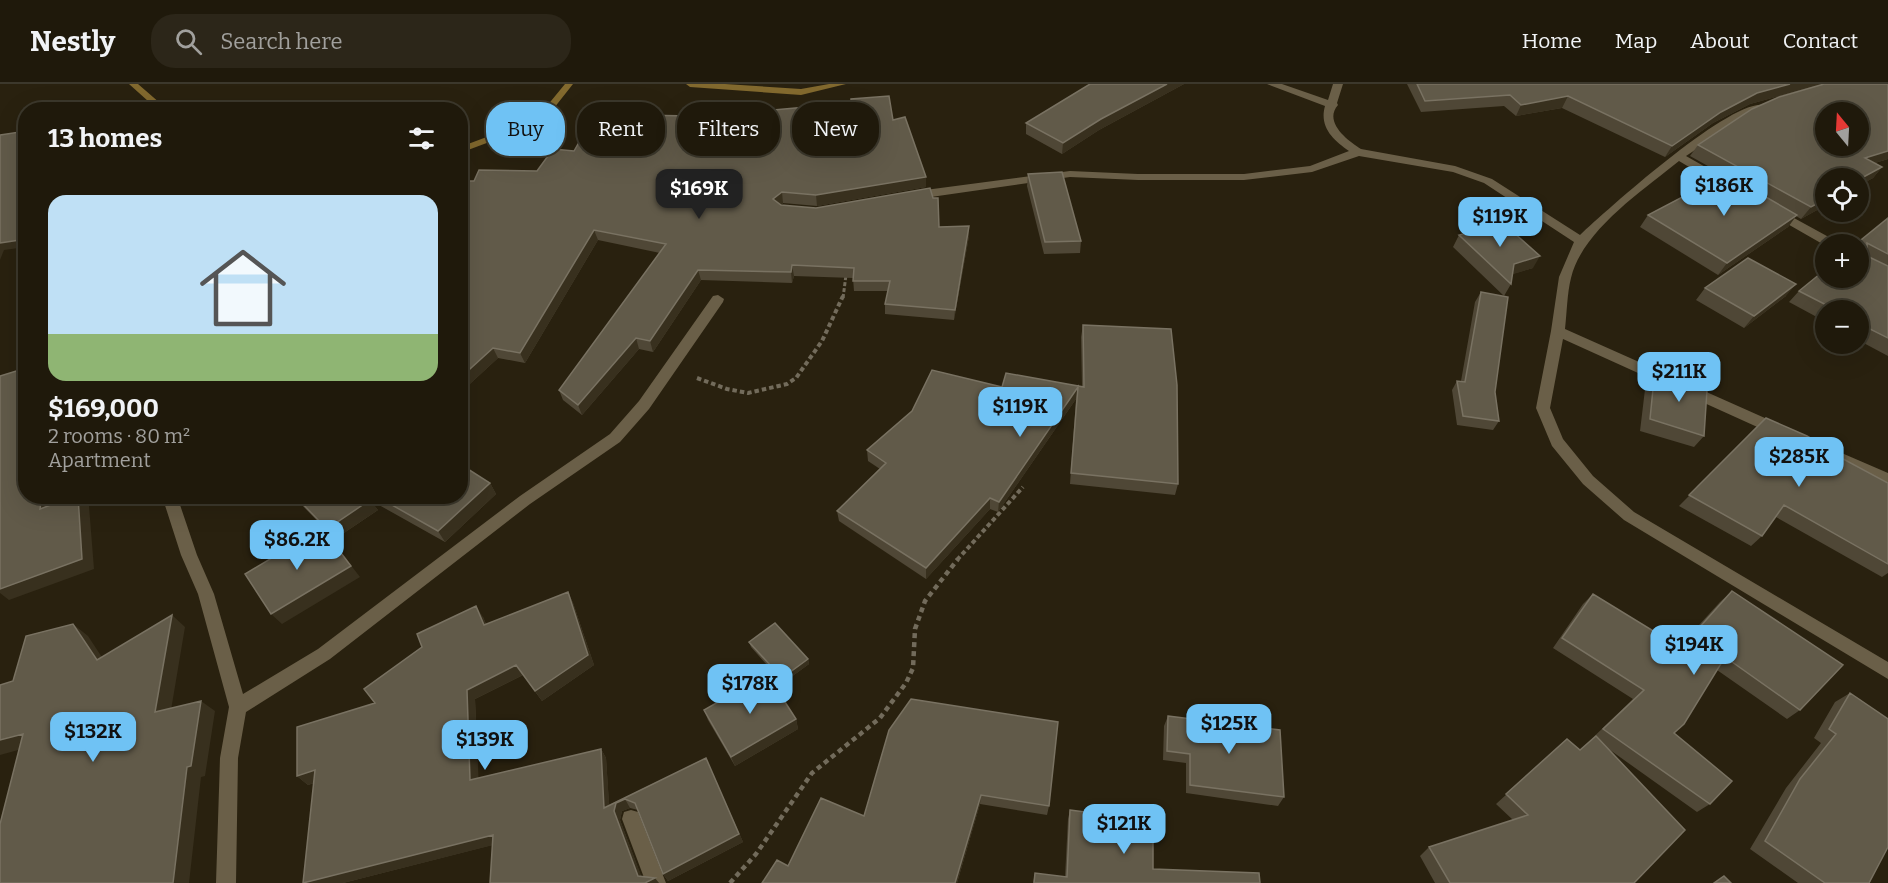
<!DOCTYPE html>
<html lang="en">
<head>
<meta charset="utf-8">
<style>
	body { margin:0; font-family:Bitter,serif; background:#2c2619; color:#f1f3f6; height:100vh; display:flex; flex-direction:column; font-size:22px; white-space:nowrap }
	* { box-sizing:border-box; margin:0 }
	p { font-size:20px; color:#a1a09d }
	.icon { flex:none; width:33px; height:33px; fill:none; stroke:currentColor; stroke-width:2; stroke-linecap:round; stroke-linejoin:round }
	.map { position:relative; flex:1; overflow:hidden }
	.side { position:absolute; left:18px; top:18px; width:450px; height:402px; display:flex; flex-direction:column; background:#1f190b; border-radius:24px; box-shadow:0 6px 24px #0002,0 0 0 2px #3c382c }
	.side>* { flex:none }
	.hud { position:absolute; left:486px; top:18px; width:570px; height:54px; display:flex; gap:12px }
	.needle { width:39px; rotate:342deg }
	.tools { position:absolute; left:1815px; top:18px; display:grid; gap:12px }
	.tools a { display:grid; place-items:center; width:54px; height:54px; border-radius:50%; background:#1f190b; box-shadow:0 6px 24px #0002,0 0 0 2px #3c382c; font-size:30px }
	.price { position:absolute; translate:-50% -51px; padding:0 14px; border-radius:12px; background:#6fc2f4; color:#111; font-size:20px; line-height:39px; filter:drop-shadow(0 2px 3px #0008) }
	.price::after { content:''; position:absolute; left:50%; top:36px; width:18px; height:14px; margin-left:-9px; background:inherit; clip-path:polygon(0 0,100% 0,50% 100%) }
	.price.selected { background:#222; color:#fff }
	ul { padding:0; list-style:none }
	li { display:grid; align-content:center; gap:12px; height:318px; padding:0 30px }
	li span { display:grid; place-items:center; height:186px; border-radius:18px; color:#555 }
	li>.icon { margin-inline-start:auto }
	span .icon { width:108px; height:108px; fill:#fffc; stroke-width:1 }
	li b { font-size:26px }
	h2 { display:flex; justify-content:space-between; align-items:center; height:72px; padding:0 30px; font-size:26px }
	.pill { padding:0 21px; border-radius:24px; background:#1f190b; box-shadow:0 6px 24px #0002,0 0 0 2px #3c382c; font-size:21px; line-height:54px }
	.pill.selected { background:#6fc2f4; color:#111 }
	header { display:flex; align-items:center; gap:36px; box-sizing:border-box; height:84px; padding:0 30px; background:#1f190b; border-bottom:2px solid #3c382c }
	header strong { font-size:28px }
	nav { display:flex; gap:33px; margin-inline-start:auto; font-size:21px }
	.search { width:420px; height:54px; background:#2c2619; display:flex; align-items:center; gap:15px; box-sizing:border-box; padding:0 21px; border-radius:24px; color:#a1a09d; font-size:22px }
	.map>svg:first-child { display:block }
	.lines { fill:none; stroke-linecap:round; stroke-linejoin:round }
	.stream { fill:#82692e; fill-rule:evenodd }
	.path-far2 { stroke:#726b5b; stroke-width:3; stroke-dasharray:4 2; stroke-linecap:butt }
	.path-far1 { stroke:#726b5b; stroke-width:4; stroke-dasharray:4.5 3; stroke-linecap:butt }
	.path { stroke:#726b5b; stroke-width:4.5; stroke-dasharray:5 4; stroke-linecap:butt }
	.street { fill:#6a5f48; fill-rule:evenodd }
	.wall { fill:#4f4736 }
	.shaded-wall { fill:#38301e }
	.building { fill:#615a49; stroke:#797262; stroke-width:1.5; fill-rule:evenodd }
</style>
</head>
<body>
<header>
<strong>Nestly</strong>
<div class="search"><svg class="icon" aria-label="search" viewBox="0 0 24 24"><circle cx="10" cy="10" r="6"/><path d="M15 15l6 6"/></svg>Search here</div>
<nav><a>Home</a><a>Map</a><a>About</a><a>Contact</a></nav>
</header>
<div class="map">
<svg width="1888" height="799" viewBox="0 0 1888 799">
	<rect width="100%" height="100%" fill="#29210f"/>
	<g class="lines">
		<path class="stream" d="M 129,0 L 138,0 L 168,26 L 158,26 Z
			M 565,0 L 573,0 L 543,38 L 460,69 L 460,63 L 537,34 Z
			M 686,0 L 725,0 L 801,5 L 829,0 L 846,0 L 801,11 L 690,3 Z"/>
		<path class="path-far2" d="M 843,214 L 846,191"/>
		<path class="path-far1" d="M 697,294 L 727,305 L 748,309 L 787,300 L 796,294 L 822,257 L 843,212
			M 957,476 L 1023,403"/>
		<path class="path" d="M 730,799 L 756,770 L 812,689 L 880,634 L 906,599 L 913,584 L 915,545 L 925,517 L 958,475"/>
		<path class="street" d="M 1267,0 L 1282,0 L 1328,16 L 1333,0 L 1343,0 L 1337,19 L 1338,21 C 1323,38 1348,57 1361,65 L 1455,82 L 1492,95 L 1580,151 C 1608,125 1730,15 1764,21 L 1764,25 L 1743,34 L 1686,72 L 1739,102 L 1739,108 L 1731,108 L 1679,77 C 1642,107 1582,147 1571,194 C 1567,210 1567,228 1565,245 L 1785,343 L 1787,347 L 1785,351 L 1775,351 L 1563,255 L 1550,324 L 1563,355 L 1593,392 L 1634,428 L 1888,578 L 1888,595 L 1624,436 L 1583,400 L 1552,362 L 1536,324 L 1551,247 L 1559,193 L 1574,158 L 1484,99 L 1453,88 L 1359,72 L 1312,88 L 1244,96 L 1138,96 L 1070,93 L 910,116 L 904,112 L 910,108 L 1070,87 L 1138,90 L 1244,90 L 1310,82 L 1349,67 C 1333,56 1319,43 1325,22 Z
			M 1774,123 L 1836,157 L 1838,160 L 1826,162 L 1770,130 L 1768,127 Z
			M 718,211 L 724,215 L 723,218 L 649,325 L 620,358 L 530,420 L 330,575 L 246,628 L 238,674 L 236,799 L 216,799 L 220,674 L 229,623 L 198,510 L 181,471 L 162,412 L 177,412 L 197,471 L 214,510 L 243,610 L 318,565 L 520,412 L 610,350 L 639,317 L 713,212 Z
			M 1837,367 L 1888,389 L 1888,402 L 1832,377 L 1830,373 L 1832,369 Z
			M 631,726 L 638,728 L 666,799 L 646,799 L 622,735 L 624,728 Z"/>
	</g>
	<path class="wall" d="M 1090,0 L 1184,0 L 1099,46 L 1062,70 L 1026,50 L 1026,39 Z
		M 1407,0 L 1888,0 L 1888,75 L 1875,79 L 1882,83 L 1873,94 L 1858,102 L 1858,94 L 1826,94 L 1826,121 L 1801,135 L 1796,132 L 1788,143 L 1718,191 L 1640,143 L 1648,131 L 1724,91 L 1690,72 L 1698,61 L 1820,1 L 1750,20 L 1713,39 L 1665,73 L 1562,24 L 1516,32 L 1504,22 L 1421,28 Z
		M 691,32 L 694,42 L 691,49 L 893,36 L 926,103 L 817,122 L 783,119 L 781,121 L 939,143 L 969,142 L 969,152 L 954,236 L 885,230 L 885,220 L 888,207 L 854,207 L 853,194 L 794,192 L 792,199 L 701,196 L 653,268 L 639,265 L 582,331 L 563,316 L 559,306 L 660,169 L 598,156 L 525,279 L 498,274 L 460,309 L 474,97 L 537,87 L 574,67 L 633,42 Z
		M 1028,90 L 1081,157 L 1080,169 L 1044,170 L 1027,102 Z
		M 1888,134 L 1888,272 L 1858,256 L 1858,226 L 1826,226 L 1826,238 L 1789,218 L 1799,207 L 1858,160 Z
		M 1459,151 L 1533,184 L 1512,190 L 1511,200 L 1504,212 L 1453,163 Z
		M 1705,204 L 1786,212 L 1744,244 L 1696,216 Z
		M 1481,208 L 1499,337 L 1493,346 L 1457,341 L 1452,306 L 1457,297 L 1461,297 L 1475,218 Z
		M 1083,241 L 1178,400 L 1175,411 L 1070,400 L 1076,315 L 998,428 L 990,425 L 926,495 L 839,437 L 837,427 L 880,385 L 868,377 L 867,366 L 1002,303 L 1082,302 L 1081,253 Z
		M 1655,285 L 1704,352 L 1694,363 L 1640,347 L 1646,297 Z
		M 1766,334 L 1888,399 L 1888,489 L 1882,493 L 1776,433 L 1762,452 L 1751,462 L 1679,422 Z
		M 490,399 L 496,410 L 445,458 L 379,421 L 373,412 L 460,412 Z
		M 258,412 L 280,412 L 269,421 Z
		M 293,412 L 366,412 L 378,426 L 335,455 Z
		M 1732,507 L 1800,626 L 1787,635 L 1717,586 L 1674,649 L 1710,720 L 1697,728 L 1610,666 L 1634,799 L 1435,799 L 1420,772 L 1429,763 L 1513,736 L 1496,720 L 1567,655 L 1580,666 L 1633,615 L 1553,564 L 1583,520 L 1593,510 L 1679,563 L 1720,518 Z
		M 568,508 L 573,519 L 594,581 L 542,617 L 523,591 L 475,615 L 478,694 L 601,665 L 606,674 L 609,721 L 706,674 L 743,758 L 668,797 L 663,790 L 638,726 L 630,724 L 622,727 L 620,736 L 641,792 L 659,799 L 492,761 L 343,799 L 303,799 L 314,699 L 308,701 L 297,692 L 375,619 L 483,533 L 486,540 Z
		M 749,558 L 808,575 L 809,580 L 783,599 L 751,563 Z
		M 1850,609 L 1869,799 L 1798,799 L 1750,765 L 1786,704 L 1821,659 L 1814,654 L 1835,618 Z
		M 704,626 L 796,635 L 798,645 L 735,682 L 708,636 Z
		M 1168,632 L 1284,713 L 1278,722 L 1186,709 L 1186,679 L 1163,676 L 1164,642 Z
		M 889,646 L 1049,722 L 1047,731 L 980,720 L 957,799 L 762,799 L 864,732 Z
		M 1070,726 L 1153,785 L 1260,799 L 1033,799 L 1035,789 L 1065,793 L 1068,735 Z"/>
	<path class="shaded-wall" d="M 1167,0 L 1184,0 L 1099,46 L 1062,70 L 1063,59 L 1101,35 Z
		M 1790,0 L 1829,0 L 1815,2 L 1750,20 L 1713,39 L 1665,73 L 1672,62 L 1721,28 L 1757,9 Z
		M 1568,12 L 1562,24 L 1516,32 L 1521,21 Z
		M 691,32 L 694,42 L 688,60 L 685,49 Z
		M 1888,67 L 1888,75 L 1855,85 L 1865,74 Z
		M 1882,83 L 1873,94 L 1858,102 L 1858,96 Z
		M 926,93 L 926,103 L 817,122 L 816,111 Z
		M 782,108 L 783,119 L 775,126 L 773,115 Z
		M 1826,115 L 1826,121 L 1801,135 L 1811,123 Z
		M 1797,131 L 1788,143 L 1718,191 L 1727,179 Z
		M 969,142 L 969,152 L 954,236 L 955,226 Z
		M 594,146 L 598,156 L 525,279 L 520,269 Z
		M 26,155 L 26,163 L 4,166 L 0,176 L 0,159 Z
		M 1540,172 L 1533,184 L 1507,192 L 1514,180 Z
		M 792,181 L 794,192 L 792,199 L 791,188 Z
		M 698,186 L 701,196 L 653,268 L 650,257 Z
		M 1796,200 L 1786,212 L 1744,244 L 1754,232 Z
		M 636,254 L 639,265 L 582,331 L 578,321 Z
		M 493,264 L 498,274 L 460,309 L 460,294 Z
		M 1078,303 L 1076,315 L 998,428 L 999,418 Z
		M 490,399 L 496,410 L 445,458 L 438,447 Z
		M 42,412 L 56,412 L 52,435 L 40,425 Z
		M 78,412 L 89,422 L 94,485 L 9,516 L 0,509 L 0,505 Z
		M 261,412 L 280,412 L 269,421 Z
		M 990,414 L 990,425 L 926,495 L 926,484 Z
		M 370,416 L 378,426 L 335,455 L 327,445 Z
		M 322,444 L 360,493 L 282,540 L 271,530 Z
		M 568,508 L 573,519 L 594,581 L 542,617 L 535,607 Z
		M 476,522 L 483,533 L 491,552 L 484,541 Z
		M 172,531 L 185,543 L 169,638 L 155,628 Z
		M 73,540 L 88,552 L 111,587 L 97,576 Z
		M 808,575 L 809,580 L 783,599 L 782,594 Z
		M 516,581 L 523,591 L 475,615 L 479,705 L 470,696 L 467,606 Z
		M 201,617 L 215,627 L 205,692 L 201,693 L 189,799 L 173,799 L 187,683 Z
		M 796,635 L 798,645 L 735,682 L 731,673 Z
		M 23,650 L 40,660 L 0,671 L 0,656 Z
		M 601,665 L 606,674 L 610,732 L 604,724 Z
		M 710,683 L 743,758 L 668,797 L 663,790 Z
		M 315,686 L 326,695 L 308,701 L 297,692 Z
		M 981,711 L 980,720 L 957,799 L 955,799 Z
		M 625,715 L 630,724 L 622,727 L 620,736 L 644,799 L 638,792 L 614,727 L 616,719 Z
		M 493,751 L 501,759 L 343,799 L 303,799 Z
		M 655,794 L 659,799 L 645,799 Z"/>
	<path class="building" d="M 1090,0 L 1167,0 L 1101,35 L 1063,59 L 1026,39 Z
		M 1417,0 L 1790,0 L 1757,9 L 1721,28 L 1672,62 L 1568,12 L 1521,21 L 1510,11 L 1425,17 Z
		M 1824,0 L 1888,0 L 1888,67 L 1865,74 L 1882,83 L 1858,96 L 1858,94 L 1826,94 L 1826,115 L 1811,123 L 1698,61 L 1752,25 L 1779,13 ZM 1826,28 L 1858,28 L 1858,62 L 1826,62 Z
		M 889,12 L 893,36 L 905,33 L 926,93 L 816,111 L 782,108 L 773,115 L 781,121 L 816,124 L 930,104 L 933,114 L 938,114 L 939,143 L 969,142 L 955,226 L 885,220 L 890,197 L 853,197 L 854,184 L 792,181 L 791,188 L 698,186 L 650,257 L 636,254 L 578,321 L 559,306 L 666,160 L 594,146 L 520,269 L 493,264 L 460,294 L 460,110 L 467,97 L 474,97 L 479,86 L 537,87 L 553,65 L 574,67 L 590,39 L 633,42 L 636,31 L 691,32 L 685,49 L 762,41 L 762,27 L 851,19 L 851,15 Z
		M 26,47 L 26,155 L 0,159 L 0,51 Z
		M 1062,88 L 1081,157 L 1045,158 L 1028,90 Z
		M 1726,90 L 1797,131 L 1727,179 L 1648,131 Z
		M 1888,134 L 1888,170 L 1867,159 L 1867,172 L 1888,182 L 1888,254 L 1858,239 L 1858,226 L 1836,226 L 1799,207 L 1826,185 L 1826,194 L 1858,194 L 1858,160 L 1856,160 Z
		M 1503,139 L 1540,172 L 1514,180 L 1511,200 L 1459,151 Z
		M 1748,174 L 1796,200 L 1754,232 L 1705,204 Z
		M 1481,208 L 1508,213 L 1495,308 L 1499,337 L 1463,332 L 1457,297 L 1465,298 Z
		M 1083,241 L 1171,245 L 1177,301 L 1178,400 L 1071,389 L 1078,303 L 999,418 L 990,414 L 926,484 L 837,427 L 886,379 L 867,366 L 912,327 L 932,286 L 1002,303 L 1006,289 L 1084,303 Z
		M 26,284 L 26,412 L 42,412 L 40,425 L 75,412 L 78,412 L 82,475 L 0,505 L 0,292 Z
		M 1655,285 L 1707,306 L 1704,352 L 1650,335 Z
		M 1766,334 L 1807,352 L 1834,368 L 1832,369 L 1888,399 L 1888,480 L 1784,421 L 1762,452 L 1689,411 Z
		M 460,380 L 490,399 L 438,447 L 376,412 L 460,412 Z
		M 295,412 L 366,412 L 370,416 L 327,445 Z
		M 322,444 L 351,482 L 271,530 L 245,490 Z
		M 1732,507 L 1843,581 L 1800,626 L 1725,573 L 1684,640 L 1674,649 L 1732,697 L 1710,720 L 1603,645 L 1644,606 L 1562,554 L 1593,510 L 1681,564 Z
		M 568,508 L 588,571 L 535,607 L 516,581 L 467,606 L 470,696 L 601,665 L 604,724 L 706,674 L 739,750 L 663,790 L 635,719 L 625,715 L 616,719 L 614,727 L 638,792 L 655,794 L 645,799 L 490,799 L 493,751 L 303,799 L 315,686 L 297,692 L 297,643 L 375,619 L 364,605 L 422,563 L 417,550 L 476,522 L 484,541 Z
		M 172,531 L 155,628 L 201,617 L 191,682 L 187,683 L 173,799 L 0,799 L 0,740 L 23,650 L 0,656 L 0,601 L 13,597 L 26,552 L 73,540 L 97,576 Z
		M 775,539 L 808,575 L 782,594 L 749,558 Z
		M 767,590 L 796,635 L 731,673 L 704,626 Z
		M 1850,609 L 1888,635 L 1888,763 L 1869,799 L 1825,799 L 1765,757 L 1800,695 L 1836,650 L 1829,645 Z
		M 911,615 L 1058,638 L 1049,722 L 981,711 L 955,799 L 762,799 L 777,776 L 788,782 L 821,714 L 864,732 L 889,646 Z
		M 1168,632 L 1280,646 L 1284,713 L 1190,701 L 1190,670 L 1167,667 Z
		M 1596,652 L 1685,746 L 1634,799 L 1450,799 L 1429,763 L 1528,731 L 1506,710 L 1567,655 L 1580,666 Z
		M 1070,726 L 1153,737 L 1153,785 L 1259,789 L 1260,799 L 1034,799 L 1035,789 L 1067,793 Z
		M 1724,792 L 1731,799 L 1714,799 Z"/>
</svg>
<div class="tools">
<a><svg class="needle" viewBox="-14 -14 28 28"><path d="M0-13l5 13h-10z" fill="#e53935"/><path d="M0 13l5-13h-10z" fill="#a1a09d"/></svg></a>
<a><svg class="icon" aria-label="locate" viewBox="0 0 24 24"><circle cx="12" cy="12" r="6"/><path d="M12 2v4M12 18v4M2 12h4M18 12h4"/></svg></a>
<a>+</a>
<a>−</a>
</div>
<b class="price" style="left:1724px;top:133px">$186K</b>
<b class="price selected" style="left:699px;top:136px">$169K</b>
<b class="price" style="left:1500px;top:164px">$119K</b>
<b class="price" style="left:1679px;top:319px">$211K</b>
<b class="price" style="left:1020px;top:354px">$119K</b>
<b class="price" style="left:1799px;top:404px">$285K</b>
<b class="price" style="left:297px;top:487px">$86.2K</b>
<b class="price" style="left:1694px;top:592px">$194K</b>
<b class="price" style="left:750px;top:631px">$178K</b>
<b class="price" style="left:1229px;top:671px">$125K</b>
<b class="price" style="left:93px;top:679px">$132K</b>
<b class="price" style="left:485px;top:687px">$139K</b>
<b class="price" style="left:1124px;top:771px">$121K</b>
<div class="hud">
<a class="pill selected">Buy</a>
<a class="pill">Rent</a>
<a class="pill">Filters</a>
<a class="pill">New</a>
</div>
<section class="side">
<h2>13 homes<svg class="icon" aria-label="filters" viewBox="0 0 24 24"><path d="M4 7h16M4 17h16"/><circle cx="9" cy="7" r="2"/><circle cx="15" cy="17" r="2"/></svg></h2>
<ul>
<li><span style="background:linear-gradient(#bfe0f5 75%,#8fb573 0)"><svg class="icon" aria-label="home" viewBox="0 0 24 24"><path d="M3 11l9-7 9 7M6 9v11h12V9"/></svg></span><div><b>$169,000</b><p>2 rooms · 80 m²</p><p>Apartment</p></div></li>
</ul>
</section>
</div>
</body>
</html>
